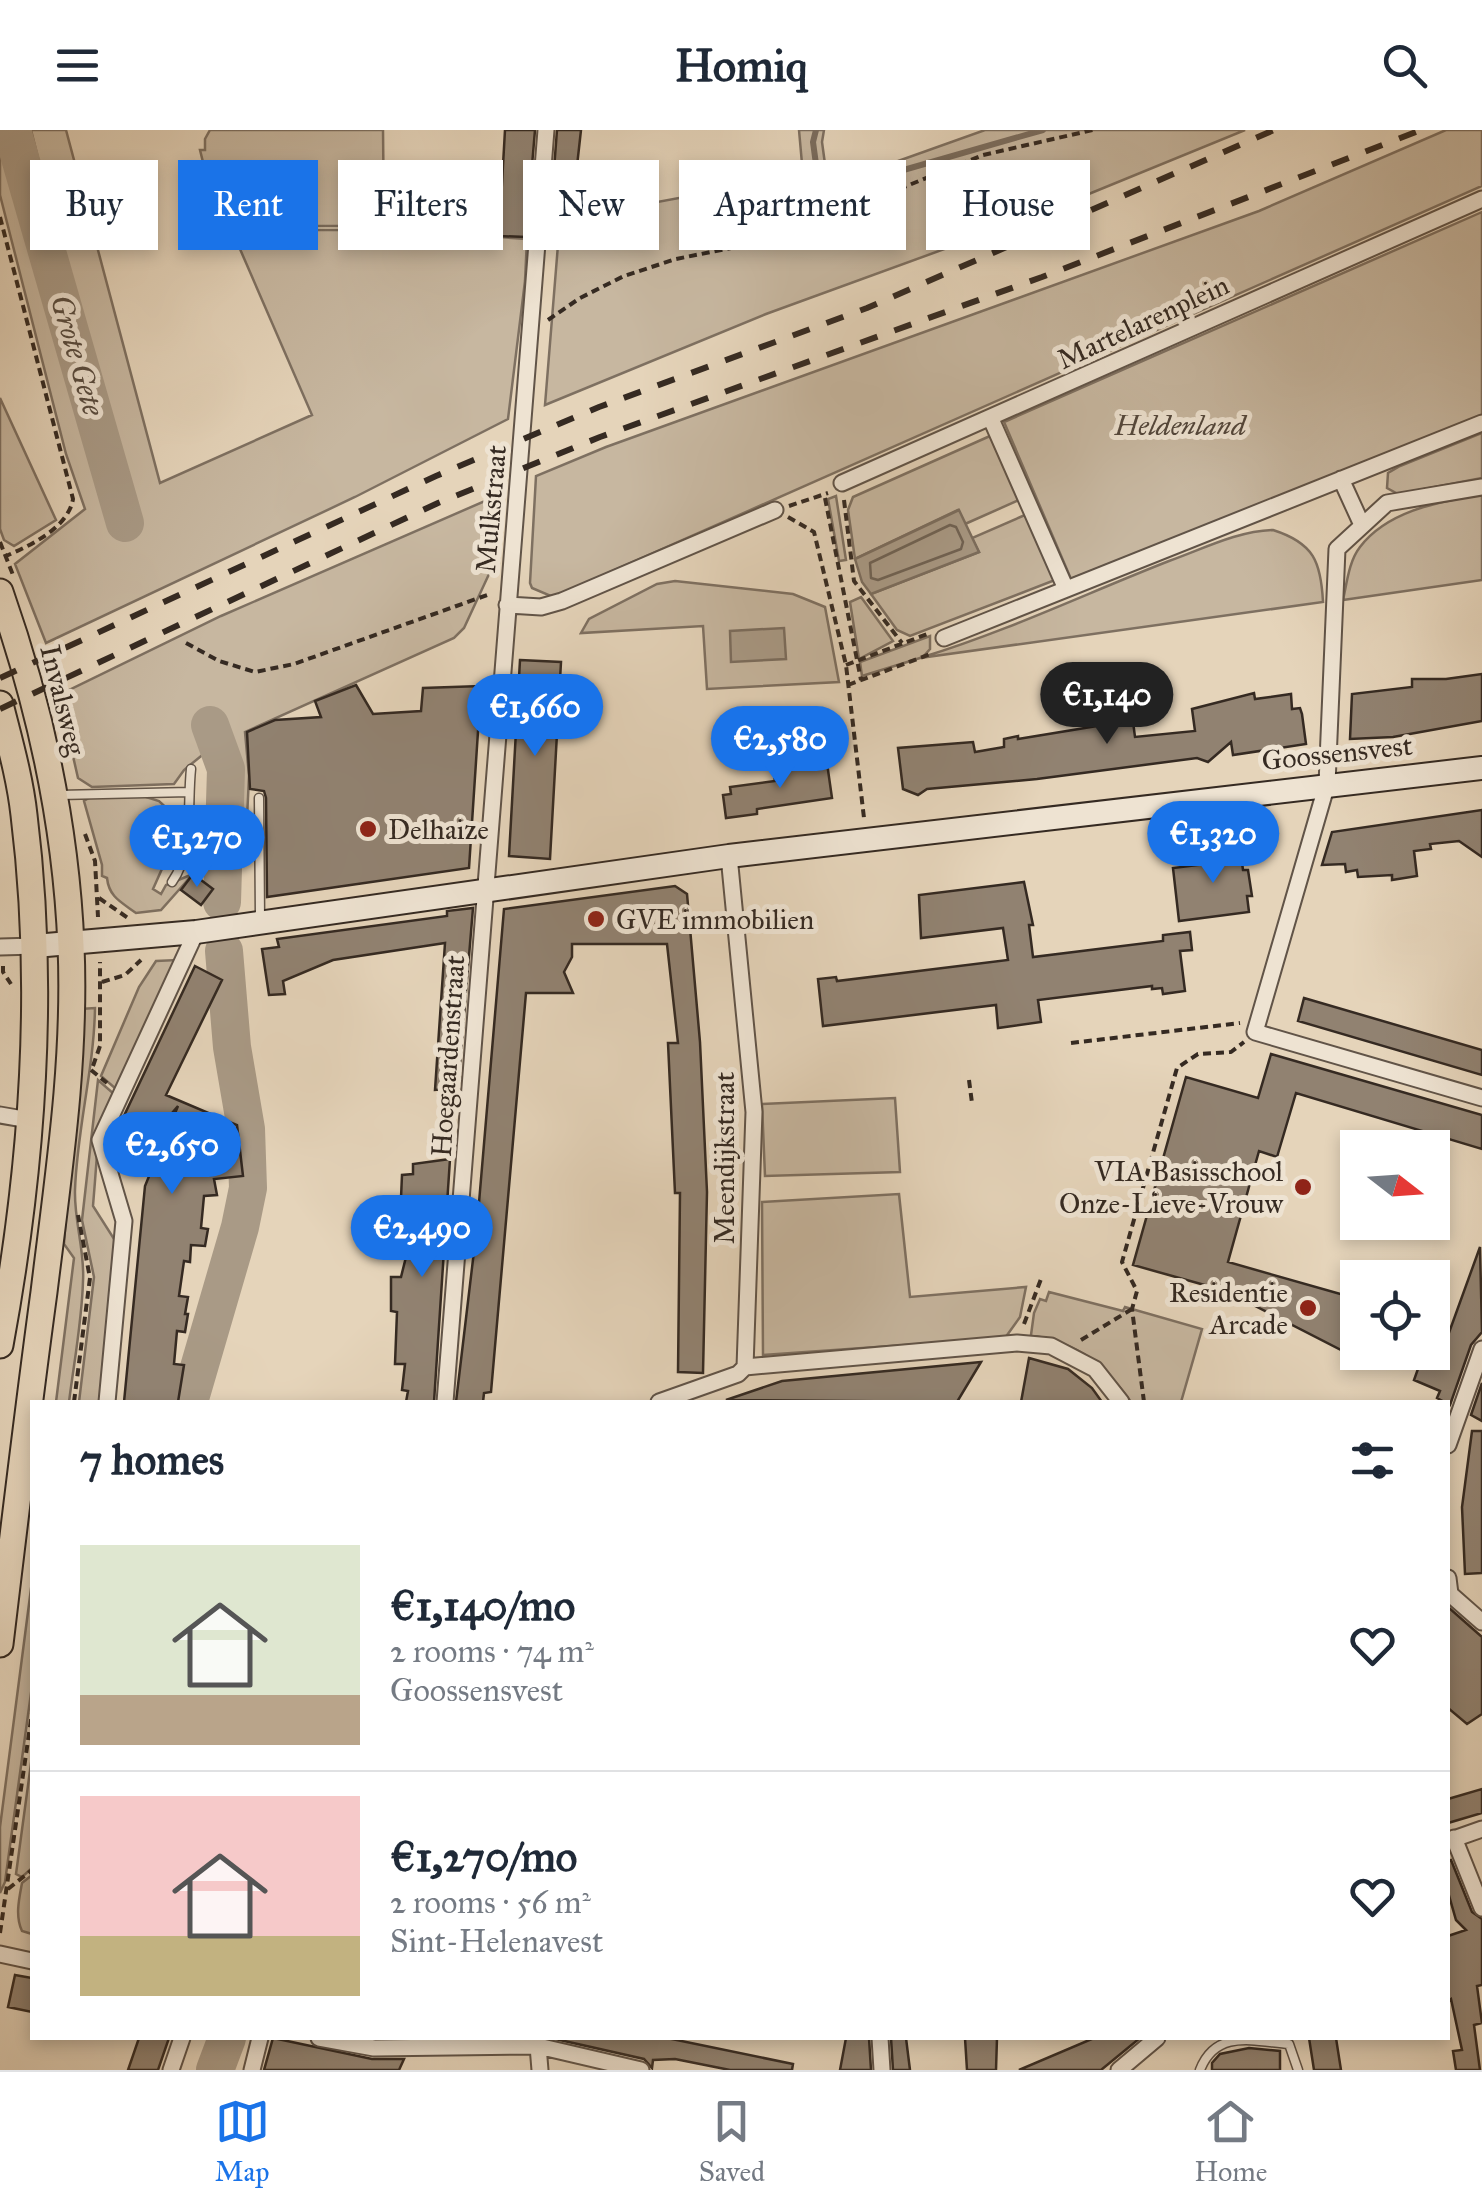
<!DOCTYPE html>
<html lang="en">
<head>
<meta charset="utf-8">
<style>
	body { margin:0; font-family:"IM FELL Great Primer",serif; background:#f6f6f7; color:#1f2937; height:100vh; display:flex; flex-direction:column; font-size:38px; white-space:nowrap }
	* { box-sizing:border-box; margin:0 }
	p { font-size:32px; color:#747a83 }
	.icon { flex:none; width:55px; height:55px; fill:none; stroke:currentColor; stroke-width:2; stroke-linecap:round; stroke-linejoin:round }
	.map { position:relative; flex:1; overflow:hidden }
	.details { position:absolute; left:30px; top:1270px; width:1420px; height:640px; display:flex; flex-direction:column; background:#fff; border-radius:0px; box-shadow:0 5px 15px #0003 }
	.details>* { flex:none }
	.top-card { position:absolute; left:30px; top:30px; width:1422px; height:90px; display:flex; gap:20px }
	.needle { width:65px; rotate:107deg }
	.fabs { position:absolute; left:1340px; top:1000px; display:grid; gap:20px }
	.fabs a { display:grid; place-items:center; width:110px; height:110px; border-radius:0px; background:#fff; box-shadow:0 5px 15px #0003; font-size:50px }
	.price { position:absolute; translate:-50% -85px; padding:0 22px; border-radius:35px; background:#1a73e8; color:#fff; font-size:32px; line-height:65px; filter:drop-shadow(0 2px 5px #0008) }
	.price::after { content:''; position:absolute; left:50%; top:60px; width:30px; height:22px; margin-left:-15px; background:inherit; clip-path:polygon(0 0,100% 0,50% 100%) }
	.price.current { background:#222; color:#fff }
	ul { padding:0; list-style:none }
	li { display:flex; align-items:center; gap:30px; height:250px; padding:0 50px }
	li+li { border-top:2px solid #e0e1e3 }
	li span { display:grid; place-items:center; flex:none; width:280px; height:200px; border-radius:0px; color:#555 }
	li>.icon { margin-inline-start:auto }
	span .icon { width:120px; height:120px; fill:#fffc; stroke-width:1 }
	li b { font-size:42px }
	h2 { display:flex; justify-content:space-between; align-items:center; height:120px; padding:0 50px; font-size:42px }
	.tag { padding:0 35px; border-radius:0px; background:#fff; box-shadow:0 5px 15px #0003; font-size:35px; line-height:90px }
	.tag.current { background:#1a73e8; color:#fff }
	header { display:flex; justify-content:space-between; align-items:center; height:130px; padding:0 50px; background:#fff; font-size:45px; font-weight:700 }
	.tab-bar { display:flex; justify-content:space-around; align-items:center; height:140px; border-top:2px solid #e0e1e3; background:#fff; font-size:28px; color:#747a83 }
	.tab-bar a { display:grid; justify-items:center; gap:5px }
	.tab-bar .current { color:#1a73e8 }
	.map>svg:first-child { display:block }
	.green { fill:#c7b7a0; stroke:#7e7061; stroke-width:2.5 }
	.water { fill:#a99a86; stroke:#7b6d5e; stroke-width:2.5 }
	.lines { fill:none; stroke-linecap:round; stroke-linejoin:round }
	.shore { stroke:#6f6254; stroke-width:2.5 }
	.stream { stroke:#7b6d5e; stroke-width:6 }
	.river { stroke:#a99a86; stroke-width:38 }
	.building { fill:#918271; stroke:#352a22; stroke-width:2.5 }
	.lane-casing { stroke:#615448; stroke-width:11 }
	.street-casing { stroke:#615448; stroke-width:19 }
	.secondary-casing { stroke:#352a22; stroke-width:26 }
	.primary-casing { stroke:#352a22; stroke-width:29 }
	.path { stroke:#352a22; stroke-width:4; stroke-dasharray:8 5; stroke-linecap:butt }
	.lane { stroke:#eee3d2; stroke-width:8 }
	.street { stroke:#eee3d2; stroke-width:15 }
	.secondary { stroke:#eee3d2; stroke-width:22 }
	.primary { stroke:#e5d4ba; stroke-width:25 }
	.rail { stroke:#352a22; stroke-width:6; stroke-dasharray:18 18; stroke-linecap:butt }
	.poi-dot { fill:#8f2418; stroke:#eee3d2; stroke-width:4 }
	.labels { text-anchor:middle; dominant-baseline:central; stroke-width:10; stroke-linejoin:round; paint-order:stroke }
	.street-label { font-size:28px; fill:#352a22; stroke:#eee3d2 }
	.park-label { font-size:28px; font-style:italic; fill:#52463b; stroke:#eee3d2 }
	.poi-label { font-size:28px; fill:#352a22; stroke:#eee3d2; text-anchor:start }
	.water-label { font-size:30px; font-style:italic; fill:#584c40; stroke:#eee3d2 }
</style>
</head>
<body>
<header><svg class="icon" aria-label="menu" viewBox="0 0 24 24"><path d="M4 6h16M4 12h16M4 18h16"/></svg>Homiq<svg class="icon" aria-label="search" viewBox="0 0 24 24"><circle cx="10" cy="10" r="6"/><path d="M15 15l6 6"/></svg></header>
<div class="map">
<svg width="1482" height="1940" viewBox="0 0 1482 1940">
	<rect width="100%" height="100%" fill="#e5d4ba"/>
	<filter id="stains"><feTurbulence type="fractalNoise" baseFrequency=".002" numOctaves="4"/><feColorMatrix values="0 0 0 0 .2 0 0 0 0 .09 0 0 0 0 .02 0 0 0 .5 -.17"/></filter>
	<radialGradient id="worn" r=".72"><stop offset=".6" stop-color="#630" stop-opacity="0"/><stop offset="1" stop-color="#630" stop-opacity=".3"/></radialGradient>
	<path class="green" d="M 0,0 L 5,0 L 15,34 L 83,296 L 110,378 C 106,388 112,393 120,399 L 131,394 L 132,379 L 103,289 L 31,0 L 66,0 L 160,353 L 312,285 L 204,36 L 200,20 L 205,20 L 205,9 L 210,0 L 383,0 L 384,96 L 285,96 L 285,100 L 398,100 L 527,109 L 525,151 L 508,289 L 355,367 L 46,513 L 15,434 L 85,379 L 66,324 L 0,65 Z
		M 799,0 L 824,0 L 822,12 L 828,56 L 985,0 L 1245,0 L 1035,86 L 766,184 L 545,275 L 560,90 L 803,45 Z
		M 1446,0 L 1482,0 L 1482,56 L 563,463 L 553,467 L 532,458 L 530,453 L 536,346 L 606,317 L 1259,81 Z
		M 1482,82 L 1482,287 L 1071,449 L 1004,292 Z
		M 0,268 L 56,390 L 14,416 L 4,410 L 0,399 Z
		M 1482,303 L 1482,348 L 1398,364 L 1387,358 L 1388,343 L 1400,336 Z
		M 990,306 L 1019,370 L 965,394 L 958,380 L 855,429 L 848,380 L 853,367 Z
		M 501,364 L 496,429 L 464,498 L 454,508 L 245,602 L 249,646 L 246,710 L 233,710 C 237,659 248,629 220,582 L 199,599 L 206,622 L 184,640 L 174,654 L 92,657 L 78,648 L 59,565 L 221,486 Z
		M 1482,364 L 1482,450 L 1343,470 C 1347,452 1349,431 1360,417 C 1388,380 1440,372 1482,364 Z
		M 836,366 L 846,430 L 839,431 L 828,369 Z
		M 1025,385 L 1055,450 L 910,506 L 897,500 L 871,464 L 979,422 L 972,408 Z
		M 1273,400 C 1314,413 1321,432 1323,472 L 920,528 L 862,546 L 860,532 L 930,506 L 930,519 L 923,527 C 1008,501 1087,463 1169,431 C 1203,419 1237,401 1273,400 Z
		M 675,451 L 793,464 L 825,477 L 839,552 L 707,559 L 703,496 L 581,503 L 589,489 L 657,454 Z
		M 861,467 L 893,511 L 859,529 L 850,472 Z
		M 143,666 L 159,671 L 174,685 L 165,732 L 153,759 L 161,764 L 166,755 L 193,744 L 161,780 L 136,783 C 121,772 109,767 107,748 L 102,746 L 102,735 L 84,671 L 90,667 Z
		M 177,830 L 116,959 L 101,946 L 139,857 L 156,831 Z
		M 95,878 C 94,939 77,999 75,1060 C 74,1091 85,1121 83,1151 C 82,1191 74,1232 69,1272 L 56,1272 L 74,1128 L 64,1114 L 80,879 Z
		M 98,950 L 114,964 L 99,998 L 95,1051 L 93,1076 L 116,1112 L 100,1272 L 79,1272 L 94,1147 L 82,1090 Z
		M 895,968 L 900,1042 L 765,1046 L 762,974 Z
		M 899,1064 L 910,1167 L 1026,1157 L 1020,1187 L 1005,1208 L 763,1225 L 762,1072 Z
		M 1049,1162 L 1123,1181 L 1125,1177 L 1202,1199 L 1181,1272 L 1131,1272 C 1102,1232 1081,1215 1031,1205 L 1034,1183 L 1040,1169 L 1046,1171 Z
		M 32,1451 L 32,1556 L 5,1752 L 0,1763 L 0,1697 Z
		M 32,1626 L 32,1738 L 22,1747 L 16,1744 Z
		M 32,1745 L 32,1804 L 22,1801 C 15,1786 19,1769 22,1753 Z"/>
	<path class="water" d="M 959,380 L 979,422 L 871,464 L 862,452 L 855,429 Z
		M 784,498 L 786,529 L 731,532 L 730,501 Z"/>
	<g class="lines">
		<path class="shore" d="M 950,395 L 956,397 L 963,412 L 961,419 L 878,450 L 871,448 L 870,433 Z"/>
		<path class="stream" d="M 816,0 L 813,12 L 820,64 L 1043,0"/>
		<path class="river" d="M 12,0 L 125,393
			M 210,595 L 226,639 L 222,772
			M 189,1272 L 240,1097 L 248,1058 L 246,999 L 232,917 L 224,821
			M 215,1940 L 227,1908"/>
	</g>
	<path class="building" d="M 505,0 L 535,0 L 526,107 L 499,106 Z
		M 557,0 L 581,0 L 576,45 L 584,45 L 584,66 L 552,66 Z
		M 520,530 L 561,532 L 550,729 L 509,726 Z
		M 1482,544 L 1482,591 L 1393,607 L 1350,609 L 1352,564 L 1412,557 L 1412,549 L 1446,549 Z
		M 356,555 L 373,584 L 421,581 L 423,558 L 481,556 L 469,738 L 267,767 L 266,668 L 264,661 L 250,659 L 247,602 L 275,590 L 321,587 L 315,571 Z
		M 1254,563 L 1255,569 L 1291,564 L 1292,579 L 1300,578 L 1302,584 L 1306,614 L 1233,625 L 1231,612 L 1208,632 L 1197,628 L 1037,649 L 927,659 L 918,665 L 903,659 L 898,618 L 973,612 L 975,622 L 1004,617 L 1004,609 L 1018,606 L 1018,609 L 1103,595 L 1109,593 L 1109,587 L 1132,584 L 1135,607 L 1195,601 L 1192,579 Z
		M 827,633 L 832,668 L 757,679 L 757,684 L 726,688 L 723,665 L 731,664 L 730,657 L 775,651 L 773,640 Z
		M 1482,680 L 1482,727 L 1459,711 L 1430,714 L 1431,719 L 1414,721 L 1417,746 L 1392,750 L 1392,745 L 1358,747 L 1357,740 L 1346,742 L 1345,734 L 1322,735 L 1332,702 Z
		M 1240,718 L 1243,740 L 1248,740 L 1252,766 L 1247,766 L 1249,782 L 1179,791 L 1173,738 L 1198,735 L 1196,723 Z
		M 193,744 L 213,759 L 201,775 L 181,760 Z
		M 1024,752 L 1033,795 L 1029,795 L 1033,827 L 1163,811 L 1163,805 L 1190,802 L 1192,820 L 1180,821 L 1185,861 L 1163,864 L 1162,858 L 1152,859 L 1152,856 L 1038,870 L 1041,892 L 998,898 L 996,875 L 823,896 L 818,849 L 836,847 L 837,851 L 1008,830 L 1003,798 L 921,808 L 919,765 Z
		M 675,756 L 687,764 L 700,912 L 707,1062 L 703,1243 L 678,1242 L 680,1063 L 675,1063 L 668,913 L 678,913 L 667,814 L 572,814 L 572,827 L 564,842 L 573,863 L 526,863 L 491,1262 L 484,1263 L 483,1272 L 456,1272 L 477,1096 L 504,779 Z
		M 473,778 L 458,958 L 435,960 L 445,813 L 333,830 L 283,851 L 285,864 L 269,865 L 262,819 L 279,817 L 277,809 L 447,786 L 447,781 Z
		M 195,836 L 222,850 L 166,965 L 237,995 L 243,1046 L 214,1049 L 217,1065 L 204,1066 L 201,1098 L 208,1099 L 205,1116 L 191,1115 L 190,1132 L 184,1131 L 179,1166 L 188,1167 L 185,1184 L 188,1184 L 185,1202 L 177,1201 L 174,1234 L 184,1235 L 178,1272 L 124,1272 L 145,1056 L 178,976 L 130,1032 L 114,1007 Z
		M 1304,868 L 1482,920 L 1482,945 L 1298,891 Z
		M 1271,924 L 1482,985 L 1482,1019 L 1296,963 L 1277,1027 L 1259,1021 L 1228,1132 L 1358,1169 L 1358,1200 L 1347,1223 L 1226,1161 L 1133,1135 L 1186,947 L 1258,968 Z
		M 450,1029 L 434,1272 L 406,1272 L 408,1261 L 402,1260 L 405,1234 L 395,1234 L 397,1182 L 391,1181 L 391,1147 L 401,1147 L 410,1111 L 412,1068 L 401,1068 L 402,1045 L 413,1044 L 413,1034 Z
		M 1480,1117 L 1482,1202 L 1471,1215 L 1450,1275 L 1437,1268 L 1440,1261 L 1414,1250 L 1424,1222 L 1442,1222 Z
		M 1029,1228 L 1068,1239 L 1092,1258 L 1102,1272 L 1021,1272 Z
		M 981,1232 L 957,1272 L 726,1270 L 782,1251 Z
		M 1482,1253 L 1482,1291 L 1471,1285 Z
		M 1472,1301 L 1482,1301 L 1482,1443 L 1465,1444 L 1462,1377 Z
		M 1448,1477 L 1482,1507 L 1482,1584 L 1467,1594 L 1448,1578 Z
		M 1482,1659 L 1482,1683 L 1448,1693 L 1448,1669 Z
		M 1451,1730 L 1472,1782 L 1482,1789 L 1482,1855 L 1477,1856 L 1482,1893 L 1474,1895 L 1480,1940 L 1456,1940 L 1453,1921 L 1462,1920 L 1451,1869 L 1448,1871 L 1448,1806 L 1466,1800 L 1456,1790 L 1448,1762 L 1448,1731 Z
		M 15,1845 L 32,1848 L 32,1882 L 8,1877 Z
		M 139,1908 L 169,1908 L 158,1940 L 128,1940 Z
		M 273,1908 L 372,1929 L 404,1929 L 399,1940 L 264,1940 Z
		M 551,1908 L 667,1908 L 793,1934 L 792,1940 L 730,1940 L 675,1929 L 653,1930 L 652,1938 L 644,1929 Z
		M 846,1908 L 869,1908 L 871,1940 L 840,1940 Z
		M 891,1908 L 906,1908 L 910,1940 L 893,1940 Z
		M 965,1908 L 997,1908 L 996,1940 L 967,1940 Z
		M 1094,1908 L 1140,1908 L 1101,1940 L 1019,1940 Z
		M 1309,1908 L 1336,1908 L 1341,1940 L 1314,1940 Z
		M 1249,1918 L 1280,1921 L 1280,1940 L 1212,1940 L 1212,1933 L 1220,1924 Z"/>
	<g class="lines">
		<g class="lane-casing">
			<path id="lane" d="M 60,665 L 189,662
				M 259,668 L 260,789
				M 172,752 C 194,721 187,676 191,639
				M 1200,1940 C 1216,1899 1253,1911 1289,1914 L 1298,1940"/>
		</g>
		<g class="street-casing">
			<path id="street" d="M 991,289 L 1066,459
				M 1341,349 L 1362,395
				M 842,353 L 1482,69
				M 1482,357 L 1387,373 L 1337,419 L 1327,654 L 1255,902 L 1482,968
				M 507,475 L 541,477 L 562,471 L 775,380
				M 944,508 L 1482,293
				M 729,726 L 754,982 L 745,1237
				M 0,817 L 35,816
				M 0,985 L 29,990
				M 107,1272 L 124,1091 L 100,1010 L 196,802
				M 445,1272 L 546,0
				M 659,1272 L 738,1244 L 745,1237 L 1017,1213 L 1051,1216 L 1095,1239 L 1121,1272
				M 1448,1315 L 1482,1219
				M 1448,1448 L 1450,1464 L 1482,1492
				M 1454,1708 L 1482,1778
				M 1448,1711 L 1482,1699
				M 0,1824 L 32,1831
				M 319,1908 L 374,1918 L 538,1916 L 641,1940
				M 880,1908 L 882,1940
				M 538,1916 L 540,1940
				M 171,1940 L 182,1908
				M 252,1940 L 260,1908
				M 1119,1940 L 1157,1908"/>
		</g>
		<g class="secondary-casing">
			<path id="secondary" d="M 35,816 L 196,802 L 729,726 L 1482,638"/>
		</g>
		<g class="primary-casing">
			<path id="primary" d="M 0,462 C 40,576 66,695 71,816 C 76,932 58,1047 44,1162 C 28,1279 14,1397 0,1514
				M 0,574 C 9,610 20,648 24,685 C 46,861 32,1042 0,1215"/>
		</g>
		<path class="path" d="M 0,87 L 73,369 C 68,398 31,415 6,426
			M 548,190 L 580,168 L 624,146 L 676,129 L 746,115 L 813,94 L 983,25 L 1093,0
			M 825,368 L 861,550
			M 844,370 L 854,451 L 902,513
			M 789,376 L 828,363
			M 788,387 L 814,402 L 846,535 L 864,688
			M 0,412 L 13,445
			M 186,513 L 219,531 L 255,542 L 294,534 L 490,464
			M 846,535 L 930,503
			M 848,555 L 933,523
			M 85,704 L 95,731 L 98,787
			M 99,768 L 128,788
			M 3,836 L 3,842 L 11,854
			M 102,852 L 125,845 L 141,830
			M 1071,913 L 1240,893
			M 93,936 L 100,916 L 100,832
			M 91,940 L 107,953
			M 969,950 L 972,973
			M 1024,1194 L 1041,1149
			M 1081,1210 L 1132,1179
			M 74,1272 L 90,1148 L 78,1085
			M 1144,1272 L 1132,1179 L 1137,1161 L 1122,1132 L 1177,938 L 1198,924 L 1231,922 L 1244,912
			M 8,1759 L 32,1740
			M 0,1803 L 32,1583"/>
		<use href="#lane" class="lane"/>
		<use href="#street" class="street"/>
		<use href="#secondary" class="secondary"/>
		<use href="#primary" class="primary"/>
		<path class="rail" d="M 0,548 L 436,346 L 599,277 L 867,178 L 1274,0
			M 0,579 L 438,373 L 600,307 L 1042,147 L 1421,0"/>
	</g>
	<g class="poi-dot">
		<circle cx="368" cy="699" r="10"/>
		<circle cx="596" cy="789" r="10"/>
		<circle cx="1303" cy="1057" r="10"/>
		<circle cx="1308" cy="1178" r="10"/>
	</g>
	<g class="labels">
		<g class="street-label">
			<text transform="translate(1143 192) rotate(-25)">Martelarenplein</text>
			<text transform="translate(491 379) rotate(-85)">Mulkstraat</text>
			<text transform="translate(63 570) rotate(76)">Invalsweg</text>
			<text transform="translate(1337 623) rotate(-6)">Goossensvest</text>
			<text transform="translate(448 926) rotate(-86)">Hoegaardenstraat</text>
			<text transform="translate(724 1028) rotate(-90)">Meendijkstraat</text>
		</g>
		<g class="park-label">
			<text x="1180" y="295">Heldenland</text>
		</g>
		<g class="poi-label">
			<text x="388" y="699">Delhaize</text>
			<text x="616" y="789">GVE immobilien</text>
			<text x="1283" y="1041" text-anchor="end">VIA Basisschool<tspan x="1283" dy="32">Onze-Lieve-Vrouw</tspan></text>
			<text x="1288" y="1162" text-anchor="end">Residentie<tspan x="1288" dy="32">Arcade</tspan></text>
		</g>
		<g class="water-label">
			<text transform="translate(77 225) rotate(74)">Grote Gete</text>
		</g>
	</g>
	<rect width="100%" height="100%" filter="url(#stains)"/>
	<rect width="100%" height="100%" fill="url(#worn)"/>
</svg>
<div class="fabs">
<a><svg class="needle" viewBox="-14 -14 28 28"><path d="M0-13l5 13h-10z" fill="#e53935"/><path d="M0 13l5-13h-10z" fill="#747a83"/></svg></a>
<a><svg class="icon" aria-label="locate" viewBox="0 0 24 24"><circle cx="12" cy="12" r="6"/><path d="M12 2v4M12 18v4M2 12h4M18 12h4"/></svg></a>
</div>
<b class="price current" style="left:1107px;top:617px">€1,140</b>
<b class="price" style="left:535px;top:629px">€1,660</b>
<b class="price" style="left:780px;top:661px">€2,580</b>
<b class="price" style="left:1213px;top:756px">€1,320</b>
<b class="price" style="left:197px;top:760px">€1,270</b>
<b class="price" style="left:172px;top:1067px">€2,650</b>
<b class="price" style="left:422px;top:1150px">€2,490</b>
<div class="top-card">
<a class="tag">Buy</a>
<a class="tag current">Rent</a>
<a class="tag">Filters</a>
<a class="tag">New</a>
<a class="tag">Apartment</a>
<a class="tag">House</a>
</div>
<section class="details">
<h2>7 homes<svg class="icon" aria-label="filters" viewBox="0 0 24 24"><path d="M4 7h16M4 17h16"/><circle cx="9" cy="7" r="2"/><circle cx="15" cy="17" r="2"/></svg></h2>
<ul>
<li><span style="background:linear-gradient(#dfe7d0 75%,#b9a48a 0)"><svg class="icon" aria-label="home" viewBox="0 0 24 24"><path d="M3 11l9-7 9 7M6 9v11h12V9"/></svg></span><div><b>€1,140/mo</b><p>2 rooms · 74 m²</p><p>Goossensvest</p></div><svg class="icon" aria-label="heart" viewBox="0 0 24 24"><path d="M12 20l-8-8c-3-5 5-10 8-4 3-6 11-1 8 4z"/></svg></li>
<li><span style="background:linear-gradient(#f6c9c9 70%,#c2b280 0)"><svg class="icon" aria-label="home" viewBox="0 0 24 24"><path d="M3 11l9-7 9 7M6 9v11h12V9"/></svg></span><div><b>€1,270/mo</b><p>2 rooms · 56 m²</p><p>Sint-Helenavest</p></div><svg class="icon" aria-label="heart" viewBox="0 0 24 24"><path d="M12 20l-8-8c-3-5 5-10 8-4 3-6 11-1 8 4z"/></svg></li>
</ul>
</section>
</div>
<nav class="tab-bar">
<a class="current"><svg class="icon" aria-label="map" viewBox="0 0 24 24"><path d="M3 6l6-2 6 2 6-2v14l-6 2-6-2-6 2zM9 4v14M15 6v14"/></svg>Map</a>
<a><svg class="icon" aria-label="saved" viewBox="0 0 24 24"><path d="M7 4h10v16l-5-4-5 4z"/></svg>Saved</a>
<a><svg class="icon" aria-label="home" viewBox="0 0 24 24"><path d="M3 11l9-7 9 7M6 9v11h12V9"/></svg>Home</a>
</nav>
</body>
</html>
